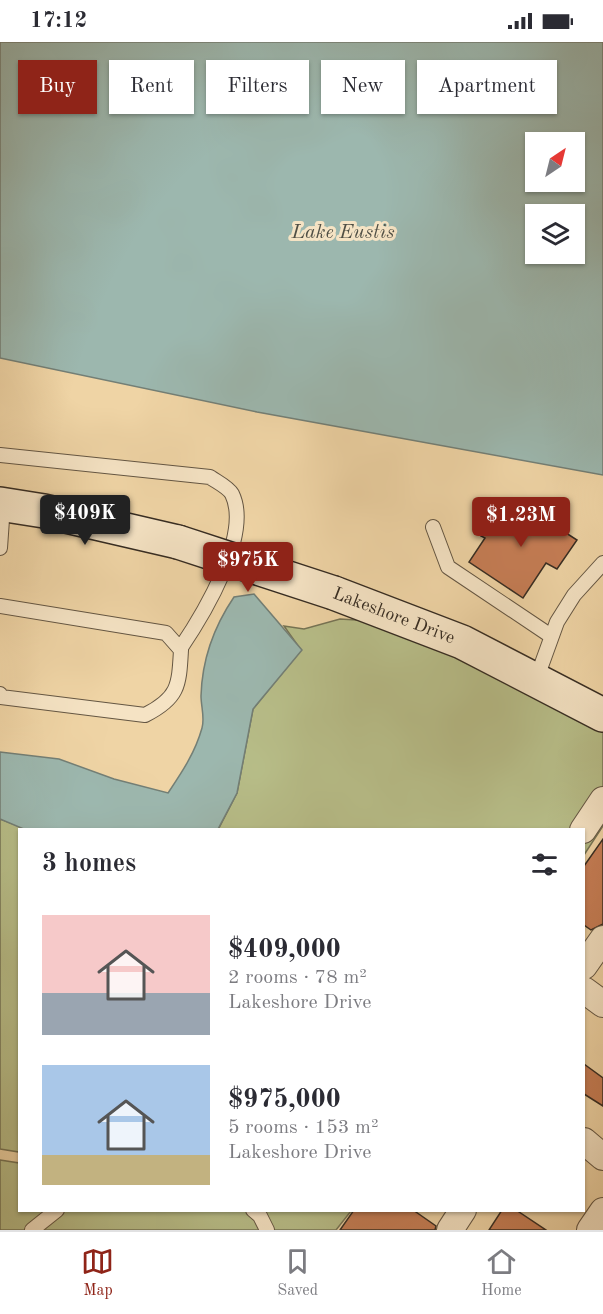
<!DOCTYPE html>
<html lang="en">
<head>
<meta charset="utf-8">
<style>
	body { margin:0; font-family:"Old Standard TT",serif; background:#f7f7f7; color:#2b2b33; height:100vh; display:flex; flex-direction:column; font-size:22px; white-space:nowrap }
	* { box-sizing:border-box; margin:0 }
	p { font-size:20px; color:#7c7c81 }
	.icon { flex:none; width:33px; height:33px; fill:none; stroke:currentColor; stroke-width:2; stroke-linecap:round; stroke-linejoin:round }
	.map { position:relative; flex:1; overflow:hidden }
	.details { position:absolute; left:18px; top:786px; width:567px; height:384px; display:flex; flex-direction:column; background:#fff; border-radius:0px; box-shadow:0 2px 4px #0004 }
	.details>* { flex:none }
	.guide { position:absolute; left:18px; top:18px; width:567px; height:54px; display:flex; gap:12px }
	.needle { width:39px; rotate:35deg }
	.buttons { position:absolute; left:525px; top:90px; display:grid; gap:12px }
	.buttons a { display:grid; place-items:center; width:60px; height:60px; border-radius:0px; background:#fff; box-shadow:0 2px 4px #0004; font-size:30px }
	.price { position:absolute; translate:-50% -51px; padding:0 14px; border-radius:6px; background:#8f2418; color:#fff; font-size:20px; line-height:39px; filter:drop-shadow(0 2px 3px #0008) }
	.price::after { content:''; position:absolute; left:50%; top:36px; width:18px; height:14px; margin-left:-9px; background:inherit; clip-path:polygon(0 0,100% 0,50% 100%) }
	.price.on { background:#222; color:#fff }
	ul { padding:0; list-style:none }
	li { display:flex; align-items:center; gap:18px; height:150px; padding:0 24px }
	li span { display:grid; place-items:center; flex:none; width:168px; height:120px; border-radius:0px; color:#555 }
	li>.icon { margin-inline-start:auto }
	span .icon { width:72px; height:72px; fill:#fffc; stroke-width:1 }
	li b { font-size:26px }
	h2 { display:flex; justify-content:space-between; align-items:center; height:72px; padding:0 24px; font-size:26px }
	.tag { padding:0 21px; border-radius:0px; background:#fff; box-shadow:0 2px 4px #0004; font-size:21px; line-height:54px }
	.tag.on { background:#8f2418; color:#fff }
	.status { display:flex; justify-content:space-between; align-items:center; height:42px; padding:0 30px; background:#fff; direction:ltr }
	.status svg { height:16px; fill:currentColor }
	.tab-bar { display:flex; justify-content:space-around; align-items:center; height:84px; border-top:2px solid #e1e1e2; background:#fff; font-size:16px; color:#7c7c81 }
	.tab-bar a { display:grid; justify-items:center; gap:3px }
	.tab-bar .on { color:#8f2418 }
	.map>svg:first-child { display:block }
	.green { fill:#b7bd88; stroke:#767455; stroke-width:1.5 }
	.water { fill:#9cb7ae; stroke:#737f76; stroke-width:1.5; fill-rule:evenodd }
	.building { fill:#c67d55; stroke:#362c22; stroke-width:1.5 }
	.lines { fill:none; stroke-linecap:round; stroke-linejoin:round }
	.lane-casing { stroke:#645643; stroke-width:16 }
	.street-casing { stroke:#645643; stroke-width:28 }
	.secondary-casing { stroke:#362c22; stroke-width:36 }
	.lane { stroke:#f5e3c4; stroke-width:14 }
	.street { stroke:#f5e3c4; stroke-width:26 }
	.secondary { stroke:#f5e3c4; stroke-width:33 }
	.secondary-bridge-casing { stroke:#362c22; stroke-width:36; stroke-linecap:butt }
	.secondary-bridge { stroke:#f5e3c4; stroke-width:33 }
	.labels { text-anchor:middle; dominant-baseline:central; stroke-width:6; stroke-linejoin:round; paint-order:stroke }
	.street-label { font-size:18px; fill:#362c22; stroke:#f5e3c4 }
	.water-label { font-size:20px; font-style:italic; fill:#504f45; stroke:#f5e3c4 }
</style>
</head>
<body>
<div class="status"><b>17:12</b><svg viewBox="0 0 49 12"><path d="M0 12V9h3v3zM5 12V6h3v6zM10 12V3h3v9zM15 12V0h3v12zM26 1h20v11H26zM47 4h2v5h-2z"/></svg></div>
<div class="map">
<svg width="603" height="1188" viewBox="0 0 603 1188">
	<rect width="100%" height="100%" fill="#efd4a5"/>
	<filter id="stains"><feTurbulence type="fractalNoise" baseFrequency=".00333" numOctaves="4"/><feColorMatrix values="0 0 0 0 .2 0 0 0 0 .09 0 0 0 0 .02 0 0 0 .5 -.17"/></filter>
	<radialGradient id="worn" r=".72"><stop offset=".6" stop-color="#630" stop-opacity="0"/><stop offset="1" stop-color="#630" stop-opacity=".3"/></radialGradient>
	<path class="green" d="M 340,577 L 372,579 L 427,601 L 603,688 L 603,784 L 584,813 L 584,788 L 218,788 L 237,751 L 253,667 L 301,608 L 284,584 L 304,587 Z
		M 0,777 L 26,787 L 20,788 L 19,1110 L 0,1107 Z
		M 0,1118 L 19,1121 L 20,1168 L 351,1169 L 336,1188 L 0,1188 Z"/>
	<path class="water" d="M 0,0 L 603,0 L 603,433 L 257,370 L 0,316 ZM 536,100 L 574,100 L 574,140 L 536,140 ZM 536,172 L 574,172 L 574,212 L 536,212 Z
		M 254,552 L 302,608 L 253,667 L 237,751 L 218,787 L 26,788 L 0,777 L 0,710 L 59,717 L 114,737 L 168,751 C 182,730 195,711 202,686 C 205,676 201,664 201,654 C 202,617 213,586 234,555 Z"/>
	<path class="building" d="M 515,458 L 577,498 L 557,527 L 546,521 L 523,556 L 469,520 L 485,496 L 481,494 L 492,476 L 499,481 Z
		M 603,797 L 603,882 L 591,888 L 584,883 L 584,824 Z
		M 584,1022 L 603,1036 L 603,1064 L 584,1052 Z
		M 354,1168 L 413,1168 L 436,1184 L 435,1188 L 340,1188 Z
		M 502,1168 L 516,1168 L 546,1188 L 489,1188 Z"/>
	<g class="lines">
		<g class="lane-casing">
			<path id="lane" d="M 0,413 L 210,435 C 217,440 228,445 232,452 C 252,493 203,573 180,607
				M 433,485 L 448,525 L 551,594
				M 0,506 L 3,463
				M 0,564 L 166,591 L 181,608 C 179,643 179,656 145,673 L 1,655 L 0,652
				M 536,638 L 557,580 L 574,553 L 603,521
				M 253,1168 L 260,1174 L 267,1188
				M 32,1188 L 57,1168"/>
		</g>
		<g class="street-casing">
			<path id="street" d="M 583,788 L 603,758
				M 584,924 L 603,897
				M 584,948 L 603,962
				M 584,1099 L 603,1115
				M 450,1188 L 463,1168
				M 590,1188 L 603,1169"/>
		</g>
		<g class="secondary-casing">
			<g id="secondary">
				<path d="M 0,462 L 44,469 L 178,500"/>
				<path id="s1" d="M 334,551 L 462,600 L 603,673"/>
			</g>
		</g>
		<use href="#lane" class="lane"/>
		<use href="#street" class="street"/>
		<use href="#secondary" class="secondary"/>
		<g class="secondary-bridge-casing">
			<path id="secondary-bridge" d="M 178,500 L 334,551"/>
		</g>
		<use href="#secondary-bridge" class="secondary-bridge"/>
	</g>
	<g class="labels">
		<g class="street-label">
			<text stroke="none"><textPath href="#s1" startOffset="64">Lakeshore Drive</textPath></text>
		</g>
		<g class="water-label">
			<text x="343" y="191">Lake Eustis</text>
		</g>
	</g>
	<rect width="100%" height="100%" filter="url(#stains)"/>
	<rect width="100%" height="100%" fill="url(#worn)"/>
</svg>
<div class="buttons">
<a><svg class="needle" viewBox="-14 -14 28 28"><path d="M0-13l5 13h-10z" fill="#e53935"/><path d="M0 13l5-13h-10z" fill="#7c7c81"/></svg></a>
<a><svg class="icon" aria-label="layers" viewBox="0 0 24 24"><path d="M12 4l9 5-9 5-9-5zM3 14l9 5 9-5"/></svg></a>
</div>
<b class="price on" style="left:85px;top:504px">$409K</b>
<b class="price" style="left:521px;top:506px">$1.23M</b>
<b class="price" style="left:248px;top:551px">$975K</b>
<div class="guide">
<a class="tag on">Buy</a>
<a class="tag">Rent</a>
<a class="tag">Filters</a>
<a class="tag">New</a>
<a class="tag">Apartment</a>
</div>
<section class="details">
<h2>3 homes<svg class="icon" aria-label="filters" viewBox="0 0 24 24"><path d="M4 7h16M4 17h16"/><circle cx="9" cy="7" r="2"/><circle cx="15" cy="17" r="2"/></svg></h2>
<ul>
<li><span style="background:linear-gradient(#f6c9c9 65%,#9aa5b1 0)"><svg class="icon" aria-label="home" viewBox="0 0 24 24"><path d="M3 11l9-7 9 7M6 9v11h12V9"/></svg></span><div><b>$409,000</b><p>2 rooms · 78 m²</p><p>Lakeshore Drive</p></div></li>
<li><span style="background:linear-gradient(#a9c7e8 75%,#c2b280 0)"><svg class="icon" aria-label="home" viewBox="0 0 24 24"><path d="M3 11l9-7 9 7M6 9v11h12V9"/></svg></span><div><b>$975,000</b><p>5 rooms · 153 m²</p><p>Lakeshore Drive</p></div></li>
</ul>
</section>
</div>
<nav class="tab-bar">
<a class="on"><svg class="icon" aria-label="map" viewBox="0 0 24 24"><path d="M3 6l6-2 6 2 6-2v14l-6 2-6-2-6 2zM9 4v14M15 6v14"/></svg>Map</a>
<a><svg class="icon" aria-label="saved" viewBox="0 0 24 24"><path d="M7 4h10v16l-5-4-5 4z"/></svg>Saved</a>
<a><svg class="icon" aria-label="home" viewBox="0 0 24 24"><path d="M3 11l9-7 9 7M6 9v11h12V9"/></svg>Home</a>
</nav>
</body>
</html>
